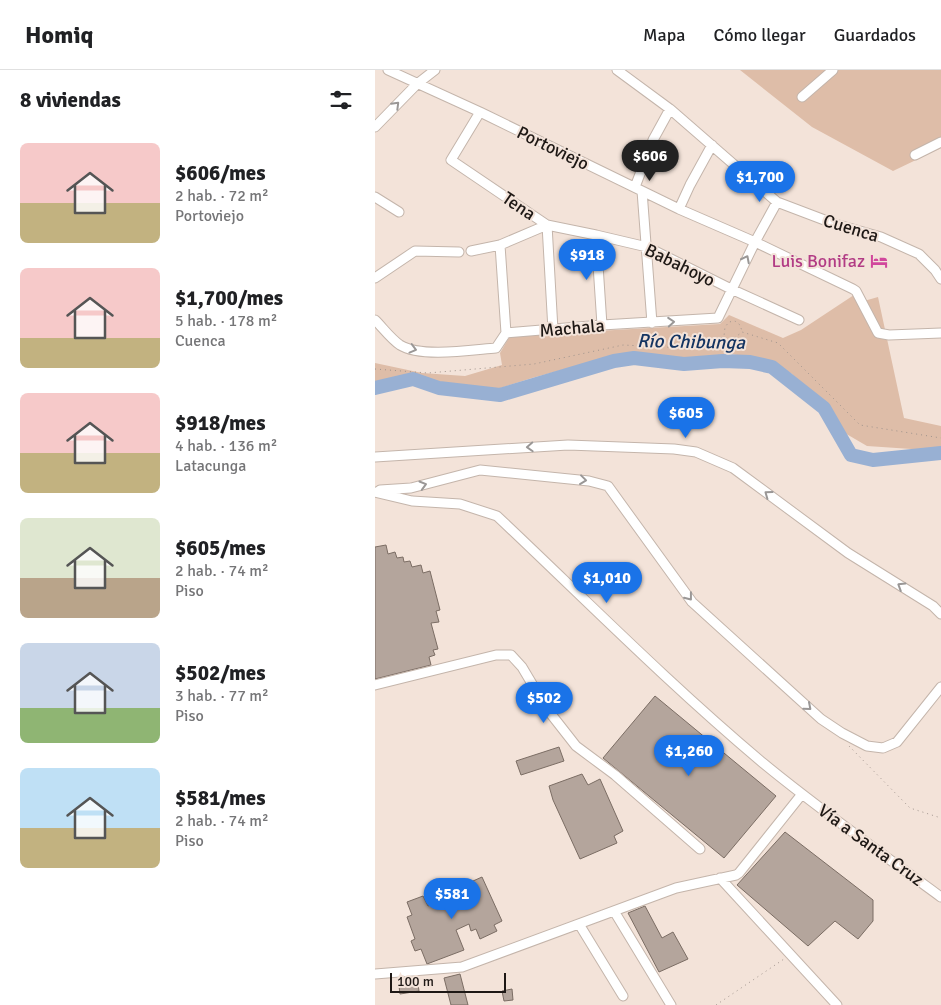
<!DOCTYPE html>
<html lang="es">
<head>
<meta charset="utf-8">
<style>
	body { margin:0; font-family:Signika,sans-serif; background:#f2f2f2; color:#202124; height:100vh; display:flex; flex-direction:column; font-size:19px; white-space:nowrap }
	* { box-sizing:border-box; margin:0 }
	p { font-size:16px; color:#757577 }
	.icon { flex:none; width:28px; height:28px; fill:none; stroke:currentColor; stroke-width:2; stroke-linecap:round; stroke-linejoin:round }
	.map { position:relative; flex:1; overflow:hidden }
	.sheet { display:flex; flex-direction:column; background:#fff; width:375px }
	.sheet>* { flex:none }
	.scale { position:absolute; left:15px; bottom:12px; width:116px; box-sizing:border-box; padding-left:5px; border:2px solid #1e1815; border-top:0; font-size:14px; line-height:18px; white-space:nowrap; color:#1e1815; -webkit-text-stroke:4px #f3e3d9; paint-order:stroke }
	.price { position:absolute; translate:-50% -42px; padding:0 11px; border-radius:18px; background:#1a73e8; color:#fff; font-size:16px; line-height:32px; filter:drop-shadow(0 1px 2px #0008) }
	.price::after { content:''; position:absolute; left:50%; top:30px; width:15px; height:11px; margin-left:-8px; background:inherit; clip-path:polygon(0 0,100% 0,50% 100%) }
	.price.on { background:#222; color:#fff }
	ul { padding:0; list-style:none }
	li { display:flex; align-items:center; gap:15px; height:125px; padding:0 20px }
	li span { display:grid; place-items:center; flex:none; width:140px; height:100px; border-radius:8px; color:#555 }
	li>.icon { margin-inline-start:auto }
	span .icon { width:60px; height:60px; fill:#fffc; stroke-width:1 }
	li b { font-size:21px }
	h2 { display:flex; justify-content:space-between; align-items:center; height:60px; padding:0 20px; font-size:21px }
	header { display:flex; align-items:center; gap:30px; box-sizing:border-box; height:70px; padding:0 25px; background:#fff; border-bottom:1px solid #e0e0e0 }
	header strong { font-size:24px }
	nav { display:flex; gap:28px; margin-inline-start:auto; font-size:18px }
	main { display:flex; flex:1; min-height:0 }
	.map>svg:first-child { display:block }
	.green { fill:#debda8 }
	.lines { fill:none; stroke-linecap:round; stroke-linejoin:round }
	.river { stroke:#98b0d3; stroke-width:14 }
	.building { fill:#b4a59c; stroke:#7b6d64 }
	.minor-casing { stroke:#c4b5ab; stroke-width:11 }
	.path { stroke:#a0948d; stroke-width:1; stroke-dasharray:1 4; stroke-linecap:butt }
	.minor { stroke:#fff; stroke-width:9 }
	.oneway { stroke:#9a9796 }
	.labels { text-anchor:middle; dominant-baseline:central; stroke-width:4; stroke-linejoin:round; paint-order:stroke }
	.street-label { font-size:18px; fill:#1e1815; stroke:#f3e3d9 }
	.hotel-label { font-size:18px; fill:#b23c85; stroke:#f3e3d9; text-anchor:end }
	.water-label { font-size:19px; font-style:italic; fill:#143461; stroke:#f3e3d9 }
</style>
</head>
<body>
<header>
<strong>Homiq</strong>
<nav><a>Mapa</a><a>Cómo llegar</a><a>Guardados</a></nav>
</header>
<main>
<section class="sheet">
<h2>8 viviendas<svg class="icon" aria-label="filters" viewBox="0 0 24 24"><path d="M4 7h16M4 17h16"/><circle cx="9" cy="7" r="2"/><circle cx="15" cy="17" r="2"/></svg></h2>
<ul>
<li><span style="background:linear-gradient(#f6c9c9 60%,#c2b280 0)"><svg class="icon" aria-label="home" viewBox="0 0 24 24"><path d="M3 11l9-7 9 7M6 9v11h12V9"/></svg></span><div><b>$606/mes</b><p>2 hab. · 72 m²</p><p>Portoviejo</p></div></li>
<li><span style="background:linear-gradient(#f6c9c9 70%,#c2b280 0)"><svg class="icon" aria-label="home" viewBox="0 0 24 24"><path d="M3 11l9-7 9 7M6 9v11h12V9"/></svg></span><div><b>$1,700/mes</b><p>5 hab. · 178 m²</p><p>Cuenca</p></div></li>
<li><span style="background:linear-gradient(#f6c9c9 60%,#c2b280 0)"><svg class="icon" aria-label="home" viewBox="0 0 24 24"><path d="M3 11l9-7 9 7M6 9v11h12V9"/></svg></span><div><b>$918/mes</b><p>4 hab. · 136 m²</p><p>Latacunga</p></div></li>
<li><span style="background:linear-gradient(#dfe7d0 60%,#b9a48a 0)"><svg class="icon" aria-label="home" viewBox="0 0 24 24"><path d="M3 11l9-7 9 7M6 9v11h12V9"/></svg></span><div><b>$605/mes</b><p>2 hab. · 74 m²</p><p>Piso</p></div></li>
<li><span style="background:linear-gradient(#c9d6e8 65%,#8fb573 0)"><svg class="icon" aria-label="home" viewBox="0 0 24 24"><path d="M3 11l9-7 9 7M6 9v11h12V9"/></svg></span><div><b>$502/mes</b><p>3 hab. · 77 m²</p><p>Piso</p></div></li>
<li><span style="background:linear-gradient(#bfe0f5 60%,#c2b280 0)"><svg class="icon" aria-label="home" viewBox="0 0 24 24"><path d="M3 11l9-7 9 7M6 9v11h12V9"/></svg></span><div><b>$581/mes</b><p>2 hab. · 74 m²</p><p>Piso</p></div></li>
</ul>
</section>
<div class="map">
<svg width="566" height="935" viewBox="0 0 566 935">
	<rect width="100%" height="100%" fill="#f3e3d9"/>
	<path class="green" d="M 365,0 L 566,0 L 566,78 L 518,101 L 437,57 Z
		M 485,221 L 489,231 L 503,227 L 529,348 L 566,356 L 566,381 L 492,376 L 468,362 L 442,328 L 417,304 L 392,290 L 356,284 L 319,288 L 269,285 L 234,287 L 157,308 L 116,321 L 21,309 L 0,312 L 0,293 L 47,303 L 90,306 L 127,295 L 125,283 L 135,266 L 345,254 L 354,245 L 408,268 L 426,260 Z"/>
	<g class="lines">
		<path class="river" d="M 0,318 L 38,309 L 64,318 L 125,325 L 239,291 L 259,288 L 309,294 L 348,291 L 375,292 L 397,297 L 449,338 L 476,385 L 498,390 L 566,383"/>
	</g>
	<path class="building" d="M 11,475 L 13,484 L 20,482 L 22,488 L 28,487 L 29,492 L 35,491 L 37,497 L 46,495 L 48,503 L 55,501 L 65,540 L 61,541 L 64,552 L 56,553 L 63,579 L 58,580 L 60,585 L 54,587 L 56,595 L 0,609 L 0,477 Z
		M 280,626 L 401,726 L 349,788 L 228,688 Z
		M 184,677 L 189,691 L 146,705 L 141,691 Z
		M 207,704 L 213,715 L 225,709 L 248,761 L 239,766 L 242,773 L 205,789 L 178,730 L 174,716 Z
		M 410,762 L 498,830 L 498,851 L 483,869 L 460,851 L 433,876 L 362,815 Z
		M 107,807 L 127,851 L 119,855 L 122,861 L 105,869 L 101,859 L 96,861 L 94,854 L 81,860 L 89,880 L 52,894 L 46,879 L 40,881 L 36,871 L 40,869 L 32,847 L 37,845 L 32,832 L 48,826 L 53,836 L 73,828 L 71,823 Z
		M 270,836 L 287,868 L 298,862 L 313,889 L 284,902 L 253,843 Z
		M 85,904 L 93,935 L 76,935 L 69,908 Z
		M 42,907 L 44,921 L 25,924 L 23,908 Z
		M 137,919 L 138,930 L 129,931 L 127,921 Z"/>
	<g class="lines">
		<g class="minor-casing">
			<path id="minor" d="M 13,0 L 105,42 L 304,139 L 380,172 L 478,219 L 481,221 L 503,263 L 514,265 L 566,263
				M 242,0 L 295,39 L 402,132 L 460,154 L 506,167 L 544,184 L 560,200 L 566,209
				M 427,27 L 458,0
				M 105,42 L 76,90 L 172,155
				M 0,57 L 42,14 L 60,0
				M 540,85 L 566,72
				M 260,117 L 278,70 L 295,39
				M 267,121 L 277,253
				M 0,127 L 24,142
				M 304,139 L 315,115 L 337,75
				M 172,155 L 178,260
				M 221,165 L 227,255
				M 125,175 L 131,263
				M 96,181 L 125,175 L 172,155 L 221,165 L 272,177 L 356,219 L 424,250
				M 0,208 L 40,181 L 84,182
				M 0,250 C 8,258 16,269 25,275 C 46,288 96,280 121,278 L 131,263 L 227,255 L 343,248 L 380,172 L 402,132
				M 0,387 L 193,375 L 299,379 L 321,382 L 358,398 L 473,483 L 558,536 L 566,544
				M 5,420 L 36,418 L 105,400 L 214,411 L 233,416 L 317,532 L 446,649 L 467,663 L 492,676 L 508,678 L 522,672 L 566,617
				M 0,422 L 37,431 L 85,434 L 122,446 C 210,529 295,615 388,693 C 445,740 506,783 566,827
				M 0,615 L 121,585 L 136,585 L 147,597 L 172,639 L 201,676 L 240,705 L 325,779
				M 345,808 L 462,935
				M 239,841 L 296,935
				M 204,854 L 248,926
				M 0,904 L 87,897 L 301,818 L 361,805 L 364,803 L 427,724"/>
		</g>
		<path class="path" d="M 342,271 L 349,266 L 350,257 L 354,252 L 360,251 L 365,255 L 367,261
			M 0,299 L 53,303 L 159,294 L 248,275 L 309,278 L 341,272 L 352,274 L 367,262 L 403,273 L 485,355 L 566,368
			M 474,676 L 535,738 L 566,748
			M 341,935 L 409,889"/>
		<use href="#minor" class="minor"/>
	</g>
	<defs><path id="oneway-chevron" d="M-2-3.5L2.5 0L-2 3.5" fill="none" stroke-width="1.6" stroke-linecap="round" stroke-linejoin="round" transform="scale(1.25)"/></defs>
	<g class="oneway">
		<use href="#oneway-chevron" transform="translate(21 35) rotate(-45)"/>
		<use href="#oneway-chevron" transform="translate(371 189) rotate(-63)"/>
		<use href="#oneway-chevron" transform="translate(296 252) rotate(-4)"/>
		<use href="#oneway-chevron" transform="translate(38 279) rotate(15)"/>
		<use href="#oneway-chevron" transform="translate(155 377) rotate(177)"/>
		<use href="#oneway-chevron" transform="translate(208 410) rotate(7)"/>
		<use href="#oneway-chevron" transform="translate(48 415) rotate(-16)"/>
		<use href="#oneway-chevron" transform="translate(393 424) rotate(-144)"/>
		<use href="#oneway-chevron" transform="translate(526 516) rotate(-148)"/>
		<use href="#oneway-chevron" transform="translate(314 527) rotate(52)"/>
		<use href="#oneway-chevron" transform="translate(433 637) rotate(41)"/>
	</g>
	<defs>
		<g id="hotel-bare" transform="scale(1.35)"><path d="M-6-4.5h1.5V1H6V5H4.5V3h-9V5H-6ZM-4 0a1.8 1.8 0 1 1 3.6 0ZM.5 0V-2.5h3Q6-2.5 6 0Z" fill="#d1479c" stroke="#f3e3d9" stroke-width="2.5" paint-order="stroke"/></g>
	</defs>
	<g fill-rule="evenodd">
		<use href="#hotel-bare" x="504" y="191"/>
	</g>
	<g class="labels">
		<g class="street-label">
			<text transform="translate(178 78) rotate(26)">Portoviejo</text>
			<text transform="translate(144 136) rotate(34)">Tena</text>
			<text transform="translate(476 158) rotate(17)">Cuenca</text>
			<text transform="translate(305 195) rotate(26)">Babahoyo</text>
			<text transform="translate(197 258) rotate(-5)">Machala</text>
			<text transform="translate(496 775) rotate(36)">Vía a Santa Cruz</text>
		</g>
		<g class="hotel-label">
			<text x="490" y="191">Luis Bonifaz</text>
		</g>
		<g class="water-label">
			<text transform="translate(316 272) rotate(1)">Río Chibunga</text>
		</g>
	</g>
</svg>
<div class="scale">100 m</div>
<b class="price on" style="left:275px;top:112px">$606</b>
<b class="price" style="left:385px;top:133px">$1,700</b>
<b class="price" style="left:212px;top:211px">$918</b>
<b class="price" style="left:311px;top:369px">$605</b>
<b class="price" style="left:232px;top:534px">$1,010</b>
<b class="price" style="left:169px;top:654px">$502</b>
<b class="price" style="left:314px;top:707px">$1,260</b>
<b class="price" style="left:77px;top:850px">$581</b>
</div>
</main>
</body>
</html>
